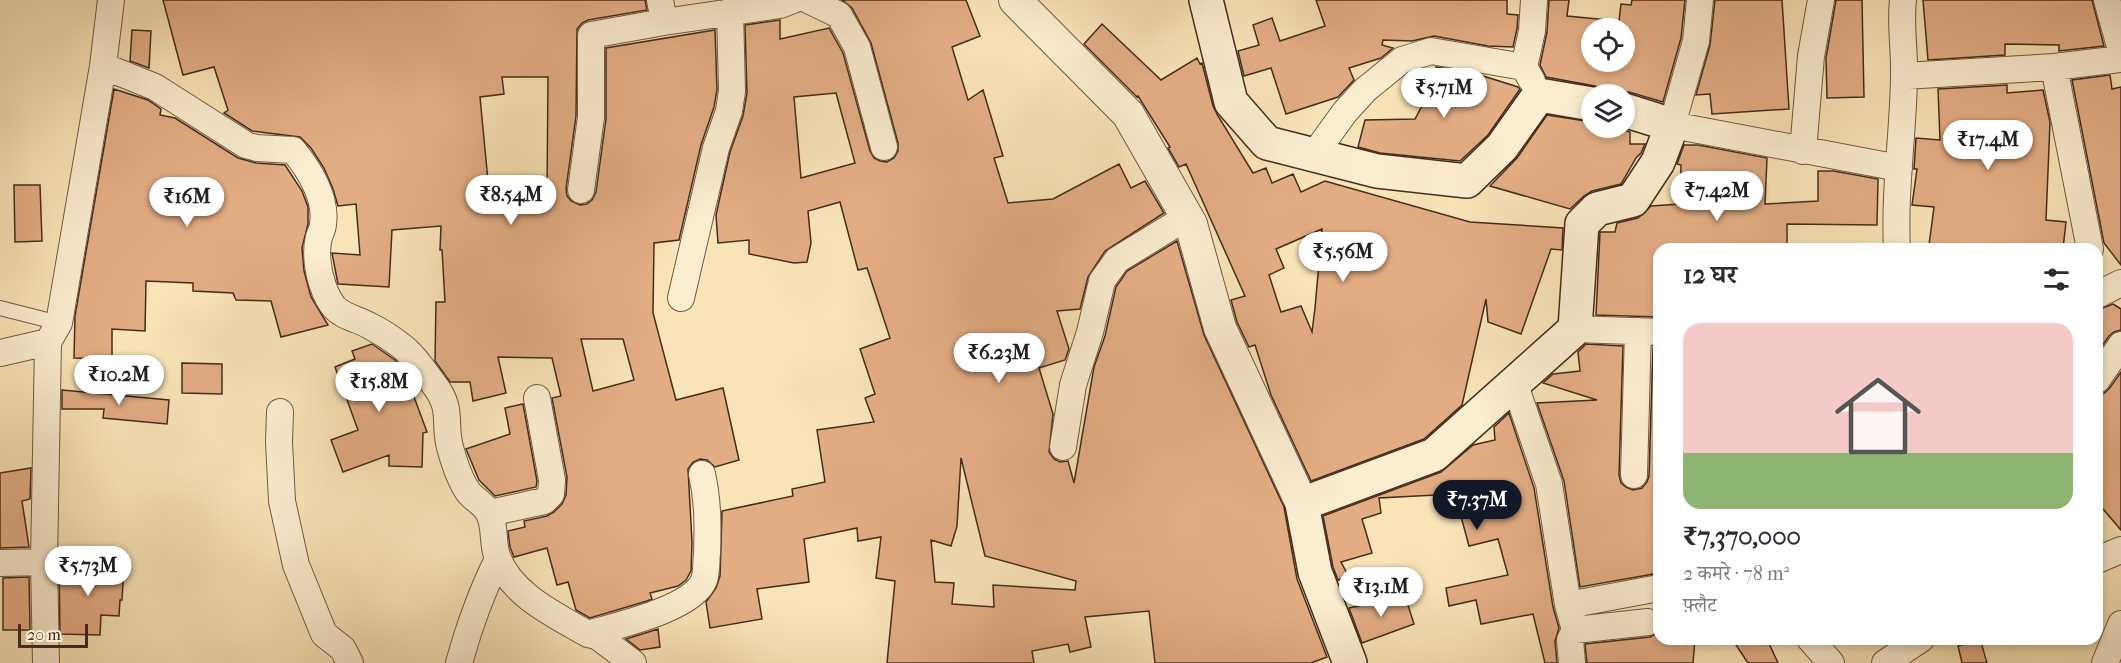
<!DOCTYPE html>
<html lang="hi">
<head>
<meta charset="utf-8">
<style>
	body { margin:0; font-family:"IM FELL French Canon","Noto Serif Devanagari",serif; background:#f7f7f7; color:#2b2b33; height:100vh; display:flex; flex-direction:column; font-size:22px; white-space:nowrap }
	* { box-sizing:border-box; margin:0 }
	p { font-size:20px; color:#7c7c81 }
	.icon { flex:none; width:33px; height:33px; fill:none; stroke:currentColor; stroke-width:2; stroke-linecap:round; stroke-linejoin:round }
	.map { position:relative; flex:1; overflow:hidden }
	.side { position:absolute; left:1653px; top:243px; width:450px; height:402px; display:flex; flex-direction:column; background:#fff; border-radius:18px; box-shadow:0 3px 9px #0003 }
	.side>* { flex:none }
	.buttons { position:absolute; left:1581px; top:18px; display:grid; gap:12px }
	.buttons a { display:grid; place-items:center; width:54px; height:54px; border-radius:50%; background:#fff; box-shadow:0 3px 9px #0003; font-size:30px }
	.scale { position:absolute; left:18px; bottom:15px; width:70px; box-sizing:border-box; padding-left:6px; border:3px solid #452c1d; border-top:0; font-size:16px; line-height:21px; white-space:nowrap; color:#452c1d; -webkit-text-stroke:4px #fbedd0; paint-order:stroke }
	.price { position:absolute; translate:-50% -51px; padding:0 14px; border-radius:21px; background:#fff; color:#222; font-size:20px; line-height:39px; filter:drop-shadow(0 2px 3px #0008) }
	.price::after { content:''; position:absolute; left:50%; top:36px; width:18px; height:14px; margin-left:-9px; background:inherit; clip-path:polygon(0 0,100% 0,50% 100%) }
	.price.on { background:#111827; color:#fff }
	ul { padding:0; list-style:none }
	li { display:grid; align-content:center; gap:12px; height:318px; padding:0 30px }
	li+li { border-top:2px solid #e1e1e2 }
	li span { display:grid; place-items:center; height:186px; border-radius:18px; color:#555 }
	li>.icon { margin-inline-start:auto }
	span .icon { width:108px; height:108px; fill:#fffc; stroke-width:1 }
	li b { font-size:26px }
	h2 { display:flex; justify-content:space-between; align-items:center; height:72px; padding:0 30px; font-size:26px }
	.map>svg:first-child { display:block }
	.building { fill:#e3ad84; stroke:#452c1d; stroke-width:1.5; fill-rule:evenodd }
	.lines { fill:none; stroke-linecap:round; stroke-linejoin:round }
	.service-casing { stroke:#725a44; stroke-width:16 }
	.minor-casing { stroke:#725a44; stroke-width:28 }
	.tertiary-casing { stroke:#725a44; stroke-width:34 }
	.secondary-casing { stroke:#452c1d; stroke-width:36 }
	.service { stroke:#fbedd0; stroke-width:14 }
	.minor { stroke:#fbedd0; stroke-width:26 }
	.tertiary { stroke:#fbedd0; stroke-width:32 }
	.secondary { stroke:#fbedd0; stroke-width:33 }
</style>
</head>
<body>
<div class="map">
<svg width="2121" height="663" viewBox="0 0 2121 663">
	<rect width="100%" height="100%" fill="#f9e4b7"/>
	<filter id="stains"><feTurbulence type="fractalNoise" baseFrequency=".00333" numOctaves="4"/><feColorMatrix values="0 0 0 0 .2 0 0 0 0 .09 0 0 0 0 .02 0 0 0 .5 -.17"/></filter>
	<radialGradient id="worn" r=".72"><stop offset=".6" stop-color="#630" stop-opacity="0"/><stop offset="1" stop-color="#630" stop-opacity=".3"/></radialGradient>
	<path class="building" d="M 163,0 L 645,0 L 647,10 L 588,20 L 582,23 L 577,29 L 576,116 L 566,189 L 567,196 L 571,201 L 580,205 L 587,204 L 592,200 L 596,192 L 606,119 L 606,48 L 715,30 L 717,90 L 714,107 L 701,145 L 679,240 L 654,243 L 653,313 L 676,400 L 723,388 L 739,460 L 715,467 L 707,460 L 700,459 L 693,462 L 688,469 L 692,542 L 691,571 L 686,580 L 678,586 L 650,593 L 652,599 L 647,601 L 590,618 L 576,610 L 568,582 L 557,585 L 547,548 L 514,557 L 510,547 L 508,531 L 525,527 L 524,521 L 547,516 L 554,512 L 562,504 L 566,495 L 567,477 L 552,398 L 561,396 L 552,358 L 498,357 L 506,393 L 473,401 L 470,382 L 450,382 L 435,361 L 436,302 L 445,302 L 442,250 L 440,250 L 441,226 L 392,230 L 389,287 L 338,284 L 332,253 L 360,255 L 356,204 L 338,206 L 333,189 L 324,168 L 311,148 L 300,137 L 252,131 L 224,113 L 228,110 L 214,67 L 183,75 ZM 502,77 L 548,77 L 547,192 L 489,191 L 480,97 L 504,94 ZM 581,339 L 623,339 L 634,380 L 593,391 Z
		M 842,0 L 966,0 L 980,36 L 952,47 L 968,100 L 983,90 L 1003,156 L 994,158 L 1008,203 L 1053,199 L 1119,164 L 1131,188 L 1145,181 L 1164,213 L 1105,251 L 1088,277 L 1080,309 L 1057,311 L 1069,349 L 1065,360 L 1039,368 L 1053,414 L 1049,452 L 1054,459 L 1060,462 L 1068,461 L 1074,483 L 1094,367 L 1105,336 L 1116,287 L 1127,271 L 1177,241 L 1204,335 L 1284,507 L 1297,579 L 1327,657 L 1311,663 L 1155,663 L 1149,611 L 1085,617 L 1091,647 L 1070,652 L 1068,644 L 1032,651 L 1034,663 L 887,663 L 895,581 L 876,578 L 881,537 L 858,541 L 857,528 L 804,539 L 809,582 L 757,589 L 762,619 L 710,628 L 706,602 L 716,588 L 720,576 L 722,511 L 793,496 L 792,489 L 825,482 L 817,430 L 874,422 L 865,398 L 875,394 L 860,349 L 890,338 L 867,268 L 858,270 L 840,202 L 808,211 L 811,243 L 807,262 L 794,263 L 749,254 L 749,240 L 718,243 L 716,215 L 730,152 L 743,116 L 747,93 L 745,25 L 780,20 L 780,39 L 829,28 L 843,53 L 870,151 L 874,158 L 880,161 L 887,162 L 894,158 L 898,151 L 898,143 L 871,43 L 852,8 ZM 836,93 L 855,163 L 801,178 L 794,97 ZM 961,458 L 985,556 L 1076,581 L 1075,590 L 993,585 L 994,607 L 952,604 L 954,583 L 935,582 L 931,540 L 951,546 L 957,526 Z
		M 1316,0 L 1507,0 L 1507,14 L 1518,15 L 1517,29 L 1513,47 L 1488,46 L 1434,36 L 1412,41 L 1383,40 L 1382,45 L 1393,48 L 1381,58 L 1349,68 L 1354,80 L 1338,97 L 1286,114 L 1271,68 L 1244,76 L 1238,51 L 1259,45 L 1253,25 L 1272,18 L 1280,41 L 1325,26 Z
		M 1549,0 L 1569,0 L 1567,16 L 1619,21 L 1621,4 L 1631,5 L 1632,0 L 1685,0 L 1681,38 L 1663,102 L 1629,92 L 1608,94 L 1603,89 L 1595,86 L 1546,77 L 1540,65 L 1547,32 ZM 1592,28 L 1624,28 L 1624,62 L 1592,62 Z
		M 1715,0 L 1782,0 L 1789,109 L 1712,114 L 1710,94 L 1696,95 L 1710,45 Z
		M 1836,0 L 1862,0 L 1864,97 L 1827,98 L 1826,58 Z
		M 1923,0 L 2092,0 L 2104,46 L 2059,51 L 2059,45 L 2005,44 L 2005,55 L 1928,60 Z
		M 1102,24 L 1161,80 L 1197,58 L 1200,64 L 1202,63 L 1213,106 L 1218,116 L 1253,173 L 1266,168 L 1272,183 L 1293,174 L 1301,192 L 1325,181 L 1470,222 L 1563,228 L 1562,250 L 1551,249 L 1521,334 L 1488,322 L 1486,299 L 1462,405 L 1424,439 L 1311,481 L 1271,395 L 1255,345 L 1249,347 L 1237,322 L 1231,300 L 1245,296 L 1186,164 L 1179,167 L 1168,148 L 1170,147 L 1138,96 L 1137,97 L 1084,44 ZM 1322,229 L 1315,308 L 1312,332 L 1301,306 L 1281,312 L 1269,275 L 1284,268 L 1276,249 Z
		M 132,30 L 151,31 L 149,68 L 130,61 Z
		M 1436,67 L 1477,74 L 1518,87 L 1520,89 L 1488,135 L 1460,161 L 1380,153 L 1358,147 L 1365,120 L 1415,119 L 1432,87 Z
		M 2110,75 L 2112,89 L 2121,87 L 2121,265 L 2104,243 L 2072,80 Z
		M 2007,85 L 2007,93 L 2043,90 L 2050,122 L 2046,220 L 2066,222 L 2063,249 L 1963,249 L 1929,245 L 1934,207 L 1912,205 L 1917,169 L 1914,169 L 1916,138 L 1940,140 L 1938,89 Z
		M 114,89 L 148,100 L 161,109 L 160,115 L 175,118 L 238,158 L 256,163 L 285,165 L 302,191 L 308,207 L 308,224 L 302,248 L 304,271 L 311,297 L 328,325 L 281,337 L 271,301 L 236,300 L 233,293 L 193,291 L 193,283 L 146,281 L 145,331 L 112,329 L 112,359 L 74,358 L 75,316 Z
		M 1547,115 L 1592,122 L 1592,128 L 1618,128 L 1630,132 L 1630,144 L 1645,144 L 1641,153 L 1636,158 L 1621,184 L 1592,191 L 1584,196 L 1570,209 L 1490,186 L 1517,158 Z
		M 1684,145 L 1698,145 L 1767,158 L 1765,204 L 1818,201 L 1818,171 L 1834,171 L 1878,179 L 1877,225 L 1787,224 L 1787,244 L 1764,246 L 1764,249 L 1659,249 L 1659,317 L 1596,315 L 1600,232 L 1615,232 L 1617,223 L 1638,218 L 1651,206 L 1680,204 L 1681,165 L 1677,164 Z
		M 14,185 L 40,185 L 42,241 L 15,242 Z
		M 2113,304 L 2121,309 L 2121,330 L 2114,332 L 2109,336 L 2097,353 L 2097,310 Z
		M 372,344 L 395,360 L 404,370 L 427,432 L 423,433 L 422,467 L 389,466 L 389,455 L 343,472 L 331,440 L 358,430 L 335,367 L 355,359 L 352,351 Z
		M 1586,344 L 1623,346 L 1619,475 L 1621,483 L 1626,487 L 1633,490 L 1642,488 L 1647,482 L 1649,476 L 1653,347 L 1659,347 L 1659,573 L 1580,587 L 1564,481 L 1537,403 L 1597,400 L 1543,383 L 1553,374 L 1580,371 L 1578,352 Z
		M 182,363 L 222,364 L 222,394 L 182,393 Z
		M 2121,372 L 2121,530 L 2097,502 L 2097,395 L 2104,393 L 2109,389 Z
		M 62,390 L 169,400 L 167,424 L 103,418 L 104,409 L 62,409 Z
		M 523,404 L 537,481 L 536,487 L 495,496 L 479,480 L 466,449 L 510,434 L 505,408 Z
		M 1509,413 L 1534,488 L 1553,607 L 1559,628 L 1555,641 L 1557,663 L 1545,663 L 1533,614 L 1481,624 L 1476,600 L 1449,606 L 1446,588 L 1508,575 L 1498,539 L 1469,546 L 1455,494 L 1379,498 L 1381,513 L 1362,519 L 1372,553 L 1341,562 L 1349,577 L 1338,580 L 1333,567 L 1323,516 L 1441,472 L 1473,445 L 1495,440 L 1494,427 Z
		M 31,468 L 30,499 L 22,501 L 29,547 L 0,548 L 0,473 Z
		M 59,565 L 124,567 L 122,600 L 120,600 L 119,616 L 101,615 L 100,635 L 60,634 Z
		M 29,577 L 30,630 L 3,630 L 3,578 Z
		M 1405,596 L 1414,624 L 1362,643 L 1349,608 Z
		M 658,629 L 660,647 L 640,650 L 626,639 Z
		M 1659,632 L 1659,639 L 1695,639 L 1693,663 L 1587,663 L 1585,644 L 1650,637 Z
		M 1732,639 L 1767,639 L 1778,663 L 1748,663 Z
		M 1980,639 L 1987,663 L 1962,663 L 1958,646 Z"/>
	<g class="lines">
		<g class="service-casing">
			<path id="service" d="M 0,308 L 59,323"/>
		</g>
		<g class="minor-casing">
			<path id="minor" d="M 660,0 L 664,22 L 780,5 L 793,0
				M 808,0 L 839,15 L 857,47 L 884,147
				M 1700,0 L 1696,41 L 1672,125 L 1899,168
				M 2107,0 L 2121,50
				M 103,66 L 155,87 L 246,145 L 257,148 L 293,150 C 309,169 327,198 323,224 C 323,229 320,233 319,237 C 315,252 318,272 323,286 C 325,292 330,302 334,307 C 343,317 358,319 370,326 C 380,331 391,338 400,345 C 413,354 424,371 433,383 C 455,411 442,422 451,451 C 455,465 460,481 469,493 C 475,500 484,504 488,512 C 496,525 492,542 497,556 C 511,595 555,615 588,634 L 597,636 L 633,663
				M 2054,67 L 2090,249
				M 1904,76 L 2054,67 L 2121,59
				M 1532,81 L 1524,67 L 1532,31 L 1534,0
				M 1803,151 L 1811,56 L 1821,0
				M 1313,156 L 1345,112 L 1365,90 L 1402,60 L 1431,51 L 1524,67
				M 581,190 L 591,117 L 591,35 L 664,22
				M 1897,249 C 1894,192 1903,135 1904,78 C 1905,52 1900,26 1903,0
				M 2097,295 L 2121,283
				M 681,298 L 716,148 L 729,111 L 732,91 L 730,11
				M 1575,329 L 1659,332
				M 0,353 L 48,342
				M 2097,380 L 2121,345
				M 1514,382 L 1549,484 L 1568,605 L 1575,630 L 1570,640 L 1572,663
				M 280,412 L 279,442 L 282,501 L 296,565 L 324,634 L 343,649 L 350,663
				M 1063,447 L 1073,385 L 1090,332 L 1102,281 L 1117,260 L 1187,217
				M 1634,475 L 1638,331
				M 490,513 L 544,501 L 551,494 L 552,480 L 537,398
				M 2097,560 L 2121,550
				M 0,563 L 44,562
				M 1568,605 L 1659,588
				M 1575,630 L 1648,622
				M 588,634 C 615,626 693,609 704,580 C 707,572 706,561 707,553 C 708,525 708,501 702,474
				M 1810,639 L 1831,663
				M 46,663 L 44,562 L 48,342 L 59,323 L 103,66 L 111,0
				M 459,663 C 469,627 481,593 498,559
				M 1885,663 L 1921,639
				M 2105,663 L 2121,624"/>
		</g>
		<g class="tertiary-casing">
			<path id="tertiary" d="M 1015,0 L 1128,114 L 1191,224 L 1220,328 L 1302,504"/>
		</g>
		<g class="secondary-casing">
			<path id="secondary" d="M 1206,0 L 1231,102 L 1267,143 L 1377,171 L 1467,181 L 1502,147 L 1539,95 L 1592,104
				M 1350,663 L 1315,572 L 1302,504 L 1434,455 L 1575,329 L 1582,224 L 1597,209 L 1633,200 L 1658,162 L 1672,125 L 1624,110"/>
		</g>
		<use href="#service" class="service"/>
		<use href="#minor" class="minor"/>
		<use href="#tertiary" class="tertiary"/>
		<use href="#secondary" class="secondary"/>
	</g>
	<rect width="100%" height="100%" filter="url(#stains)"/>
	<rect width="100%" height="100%" fill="url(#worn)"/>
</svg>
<div class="buttons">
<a><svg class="icon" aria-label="locate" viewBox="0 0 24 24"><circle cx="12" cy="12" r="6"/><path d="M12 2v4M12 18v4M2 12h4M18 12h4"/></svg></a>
<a><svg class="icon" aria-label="layers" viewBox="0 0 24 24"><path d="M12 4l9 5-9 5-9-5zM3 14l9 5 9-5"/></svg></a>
</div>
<div class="scale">20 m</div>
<b class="price" style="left:1444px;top:119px">₹5.71M</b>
<b class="price" style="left:1988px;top:171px">₹17.4M</b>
<b class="price" style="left:1717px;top:222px">₹7.42M</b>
<b class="price" style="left:511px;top:226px">₹8.54M</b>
<b class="price" style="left:187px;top:228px">₹16M</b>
<b class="price" style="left:1343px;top:283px">₹5.56M</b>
<b class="price" style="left:999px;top:384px">₹6.23M</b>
<b class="price" style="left:119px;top:406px">₹10.2M</b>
<b class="price" style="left:379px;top:413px">₹15.8M</b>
<b class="price on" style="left:1477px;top:531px">₹7.37M</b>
<b class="price" style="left:88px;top:597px">₹5.73M</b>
<b class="price" style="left:1381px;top:618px">₹13.1M</b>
<section class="side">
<h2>12 घर<svg class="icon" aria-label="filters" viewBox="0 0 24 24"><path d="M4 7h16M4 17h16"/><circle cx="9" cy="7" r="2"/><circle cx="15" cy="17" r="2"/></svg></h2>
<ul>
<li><span style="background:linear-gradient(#f6c9c9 70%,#8fb573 0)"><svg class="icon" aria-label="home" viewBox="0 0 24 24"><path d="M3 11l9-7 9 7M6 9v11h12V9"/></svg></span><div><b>₹7,370,000</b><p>2 कमरे · 78 m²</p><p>फ़्लैट</p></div></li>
</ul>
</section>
</div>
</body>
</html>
